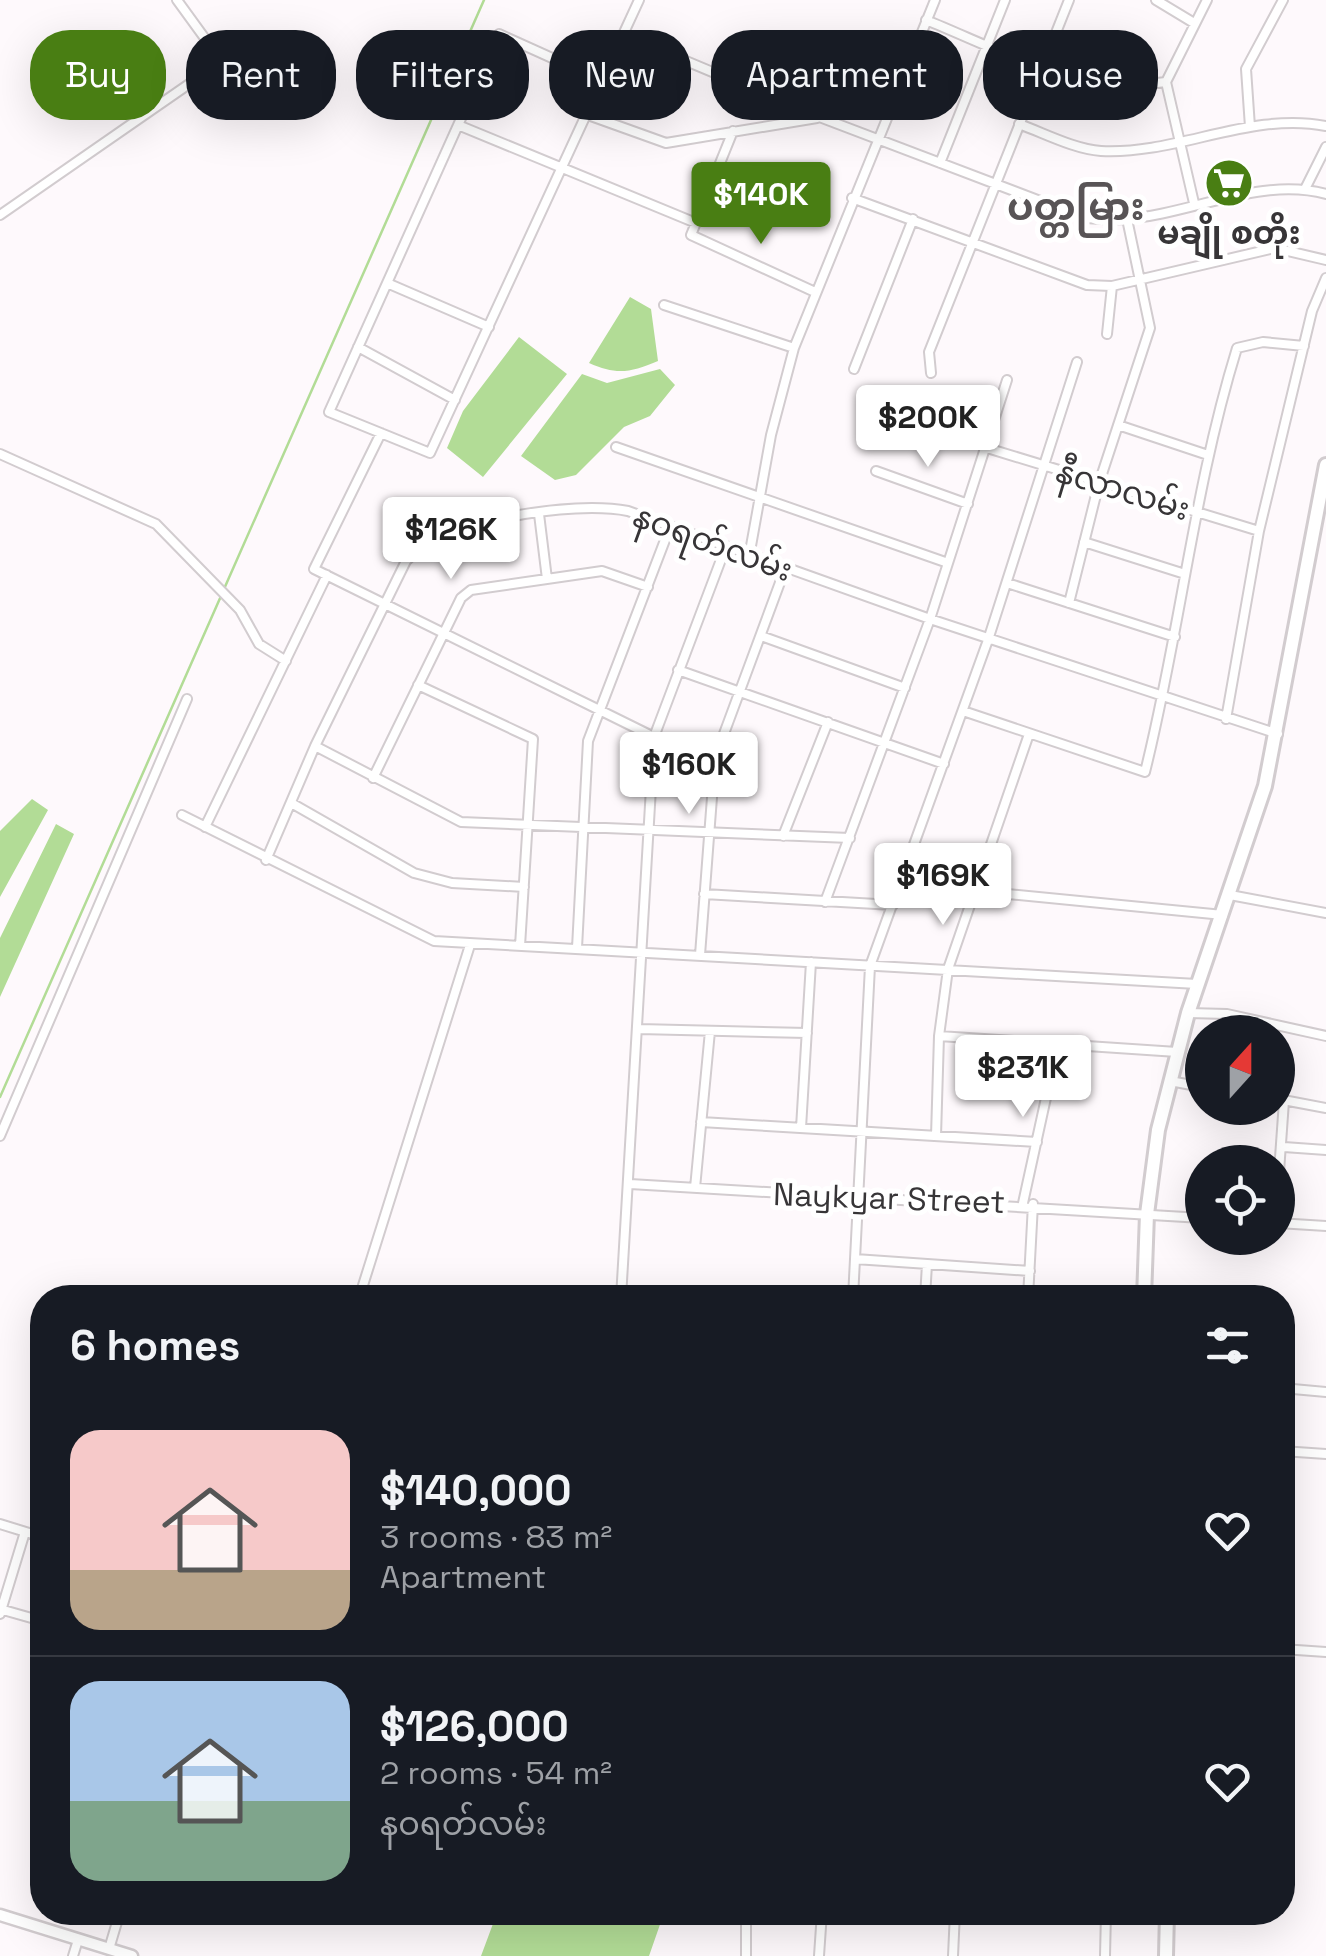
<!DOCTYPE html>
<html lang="en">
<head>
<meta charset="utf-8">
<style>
	body { margin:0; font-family:"Space Grotesk","Noto Sans Myanmar",sans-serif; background:#20242c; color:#f1f3f6; height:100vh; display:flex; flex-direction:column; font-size:38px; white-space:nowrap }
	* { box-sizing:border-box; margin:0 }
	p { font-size:32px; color:#9ea1a6 }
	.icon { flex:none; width:55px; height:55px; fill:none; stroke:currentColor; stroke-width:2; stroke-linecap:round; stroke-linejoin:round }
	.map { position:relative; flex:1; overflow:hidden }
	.panel { position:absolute; left:30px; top:1285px; width:1265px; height:640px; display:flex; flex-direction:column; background:#171b24; border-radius:40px; box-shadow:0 10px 40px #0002 }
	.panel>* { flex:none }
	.top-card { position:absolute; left:30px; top:30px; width:1268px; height:90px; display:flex; gap:20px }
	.needle { width:65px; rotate:21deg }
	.tools { position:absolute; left:1185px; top:1015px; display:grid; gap:20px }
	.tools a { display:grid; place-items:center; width:110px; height:110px; border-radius:50%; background:#171b24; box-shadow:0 10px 40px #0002; font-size:50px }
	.price { position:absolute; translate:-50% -85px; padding:0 22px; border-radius:10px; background:#fff; color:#222; font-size:32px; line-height:65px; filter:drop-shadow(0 2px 5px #0008) }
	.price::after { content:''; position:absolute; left:50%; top:60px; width:30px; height:22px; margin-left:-15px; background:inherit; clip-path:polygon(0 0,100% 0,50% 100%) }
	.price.on { background:#497e13; color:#fff }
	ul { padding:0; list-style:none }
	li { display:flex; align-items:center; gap:30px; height:250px; padding:0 40px }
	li+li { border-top:2px solid #363941 }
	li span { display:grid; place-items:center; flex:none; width:280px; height:200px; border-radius:30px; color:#555 }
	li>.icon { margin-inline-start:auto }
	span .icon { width:120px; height:120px; fill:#fffc; stroke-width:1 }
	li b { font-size:42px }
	h2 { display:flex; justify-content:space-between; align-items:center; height:120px; padding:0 40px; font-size:42px }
	.tag { padding:0 35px; border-radius:40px; background:#171b24; box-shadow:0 10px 40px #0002; font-size:35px; line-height:90px }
	.tag.on { background:#497e13; color:#fff }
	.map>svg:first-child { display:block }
	.water { fill:#b2dc96 }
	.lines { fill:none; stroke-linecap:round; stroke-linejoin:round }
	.stream { stroke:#b2dc96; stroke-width:2.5 }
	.minor-casing { stroke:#d2cccf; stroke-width:12 }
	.tertiary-casing { stroke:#d2cccf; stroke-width:15 }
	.primary-casing { stroke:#d2cccf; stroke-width:18 }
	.minor { stroke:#fff; stroke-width:8 }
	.tertiary { stroke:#fff; stroke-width:10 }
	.primary { stroke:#fff; stroke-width:12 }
	.labels { text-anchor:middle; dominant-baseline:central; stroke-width:10; stroke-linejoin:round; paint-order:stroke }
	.poi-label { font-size:32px; font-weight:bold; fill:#373537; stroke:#fff }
	.street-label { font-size:32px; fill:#373537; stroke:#fff }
	.quarter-label { font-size:38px; font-weight:bold; fill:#585456; stroke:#fff }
</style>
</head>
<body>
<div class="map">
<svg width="1326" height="1956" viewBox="0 0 1326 1956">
	<rect width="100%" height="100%" fill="#fef9fc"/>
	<path class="water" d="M 630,297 L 651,309 L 658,361 C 630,373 616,375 589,363 Z
		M 519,337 L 567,374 L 483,477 L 447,448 L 463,411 Z
		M 660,369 L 675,385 L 650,416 L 624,427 L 576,475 L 555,480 L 521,456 L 582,374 L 607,383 Z
		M 32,799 L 48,810 L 0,897 L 0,831 Z
		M 56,824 L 74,834 L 0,997 L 0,938 Z
		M 497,1913 L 497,1912 L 664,1913 L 649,1956 L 481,1956 Z"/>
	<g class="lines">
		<path class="stream" d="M 224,589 L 484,0
			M 0,1097 L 221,596"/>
		<g class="minor-casing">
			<path id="minor" d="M 1156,0 L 1194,23
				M 926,20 C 1005,52 1079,95 1166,82
				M 624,35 L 822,118 L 1085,218 C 1098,219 1111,220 1124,219 C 1190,215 1260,176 1326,194
				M 603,81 L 499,34 L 329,412 L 430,453 L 639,0
				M 588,115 L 666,143 L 817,118
				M 1019,124 C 1044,133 1074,149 1101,151 C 1177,155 1251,111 1326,126
				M 458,125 L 696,223
				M 1250,127 L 1246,69 L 1283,0
				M 733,131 L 691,235 L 815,292
				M 940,163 L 1005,0
				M 1305,189 L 1326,147
				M 852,198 L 1087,285 L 1112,286 L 1275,248 L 1326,260
				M 1194,203 L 1166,82 L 1207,0
				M 0,215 L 215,66 L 217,55 L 177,0
				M 387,283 L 489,327
				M 664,305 L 794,348
				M 1107,334 L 1112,286
				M 358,347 L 455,400
				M 854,369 L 913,219
				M 931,373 L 929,352 L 1069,0
				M 1118,425 L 1208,455
				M 381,433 L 314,569 L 654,737
				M 616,447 L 948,563
				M 987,448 L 1259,531
				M 0,454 L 156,524 L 240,610 L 259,644 L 286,661
				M 876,471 L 968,504
				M 539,514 L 547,579
				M 1084,542 L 1185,574
				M 749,557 L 771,435 L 794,348 L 935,0
				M 1007,583 L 1175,637
				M 1069,603 L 1099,483 L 1150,328 L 1127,219
				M 761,636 L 905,688
				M 678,670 L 944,764
				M 418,685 L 533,739 L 520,946
				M 963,711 L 1145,772 C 1180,632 1194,487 1237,348 L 1263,342 L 1304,346
				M 1226,719 L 1259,531 L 1312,311 L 1326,278
				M 315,746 L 461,822 L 850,838
				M 373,778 L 461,598 L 471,590 L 602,571 L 648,587
				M 293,804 L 414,873 L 452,883 L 524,887
				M 182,815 L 434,941 L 1197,984
				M 205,827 L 327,575
				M 783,836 L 828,722
				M 266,860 L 315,746 L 406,561 C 445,520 573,500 628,511 L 930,619 L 1278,734
				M 977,891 L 1223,915
				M 704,894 L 893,905
				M 1230,895 L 1326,913
				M 825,902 L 930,619 L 1007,380
				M 577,948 L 588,741 L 670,527
				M 700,955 L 715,758 L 785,569
				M 1188,1013 L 1227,1014 L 1326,1036
				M 639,1029 L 807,1033
				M 939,1036 L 1177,1052
				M 1170,1081 L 1202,1087
				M 1278,1099 L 1326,1108
				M 701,1122 L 1037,1142
				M 801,1128 L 811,962
				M 0,1136 L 187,699
				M 936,1136 L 939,1036 L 948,969 L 1029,734
				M 1284,1147 L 1326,1150
				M 630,1184 C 821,1197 1012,1205 1202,1218
				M 1278,1186 L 1284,1101
				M 695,1188 L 710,1031
				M 1023,1203 L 1058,1043
				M 1278,1223 L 1326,1226
				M 855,1259 L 1030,1271
				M 359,1298 L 470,945
				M 621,1298 L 654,737 L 725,549
				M 853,1298 L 870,966 L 988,640 L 1077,362
				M 925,1298 L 927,1264
				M 1028,1298 L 1033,1204
				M 1282,1388 L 1326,1392
				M 1282,1451 L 1326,1454
				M 0,1524 L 42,1537
				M 0,1609 L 42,1621
				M 0,1614 L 25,1532
				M 1282,1649 L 1326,1652
				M 109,1949 L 120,1912
				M 73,1956 L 78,1940
				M 746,1956 L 746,1912
				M 819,1956 L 822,1912
				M 953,1956 L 955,1912
				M 1105,1956 L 1106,1912 L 1167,1916"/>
		</g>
		<g class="tertiary-casing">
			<path id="tertiary" d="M 0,1915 L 132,1956"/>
		</g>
		<g class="primary-casing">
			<path id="primary" d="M 1144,1298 L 1147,1214 L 1158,1130 L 1188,1013 L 1265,786 L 1326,465
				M 1166,1956 L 1167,1912"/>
		</g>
		<use href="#minor" class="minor"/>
		<use href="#tertiary" class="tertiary"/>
		<use href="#primary" class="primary"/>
	</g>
	<defs>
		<g id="supermarket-disc" transform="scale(2.5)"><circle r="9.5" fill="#497e13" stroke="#fff"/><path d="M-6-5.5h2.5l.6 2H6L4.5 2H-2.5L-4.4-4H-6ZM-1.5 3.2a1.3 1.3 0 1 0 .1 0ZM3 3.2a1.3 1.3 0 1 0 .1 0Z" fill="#fff"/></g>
	</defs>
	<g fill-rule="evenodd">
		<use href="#supermarket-disc" x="1229" y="183"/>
	</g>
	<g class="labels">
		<g class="poi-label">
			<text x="1229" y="233">မချို စတိုး</text>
		</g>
		<g class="street-label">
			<text transform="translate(1123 490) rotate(17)">နီလာလမ်း</text>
			<text transform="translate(713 543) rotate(20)">နဝရတ်လမ်း</text>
			<text transform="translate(889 1198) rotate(2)">Naykyar Street</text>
		</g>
		<g class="quarter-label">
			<text x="1076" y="207">ပတ္တမြား</text>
		</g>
	</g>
</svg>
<div class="tools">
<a><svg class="needle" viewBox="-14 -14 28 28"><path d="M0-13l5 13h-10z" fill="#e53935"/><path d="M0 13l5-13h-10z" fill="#9ea1a6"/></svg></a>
<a><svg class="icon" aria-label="locate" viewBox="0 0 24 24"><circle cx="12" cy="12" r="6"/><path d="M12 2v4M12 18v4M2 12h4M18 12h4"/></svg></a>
</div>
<b class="price on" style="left:761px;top:247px">$140K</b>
<b class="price" style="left:928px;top:470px">$200K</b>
<b class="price" style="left:451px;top:582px">$126K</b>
<b class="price" style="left:689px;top:817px">$160K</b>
<b class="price" style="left:943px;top:928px">$169K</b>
<b class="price" style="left:1023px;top:1120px">$231K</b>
<div class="top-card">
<a class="tag on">Buy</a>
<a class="tag">Rent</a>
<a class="tag">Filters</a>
<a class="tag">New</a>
<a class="tag">Apartment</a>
<a class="tag">House</a>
</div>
<section class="panel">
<h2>6 homes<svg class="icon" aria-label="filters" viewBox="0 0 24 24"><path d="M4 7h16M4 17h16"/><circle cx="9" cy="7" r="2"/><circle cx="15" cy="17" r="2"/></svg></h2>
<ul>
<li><span style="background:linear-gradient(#f6c9c9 70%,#b9a48a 0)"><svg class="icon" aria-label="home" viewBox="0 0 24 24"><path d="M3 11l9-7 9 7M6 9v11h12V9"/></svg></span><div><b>$140,000</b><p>3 rooms · 83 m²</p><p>Apartment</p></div><svg class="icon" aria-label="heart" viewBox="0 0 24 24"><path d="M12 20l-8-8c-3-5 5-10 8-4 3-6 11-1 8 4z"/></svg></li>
<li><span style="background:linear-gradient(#a9c7e8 60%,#7fa58c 0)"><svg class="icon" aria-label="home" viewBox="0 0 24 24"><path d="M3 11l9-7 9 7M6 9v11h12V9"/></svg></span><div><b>$126,000</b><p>2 rooms · 54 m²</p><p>နဝရတ်လမ်း</p></div><svg class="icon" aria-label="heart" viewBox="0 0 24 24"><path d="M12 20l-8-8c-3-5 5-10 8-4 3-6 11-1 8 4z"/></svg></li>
</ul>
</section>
</div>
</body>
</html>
